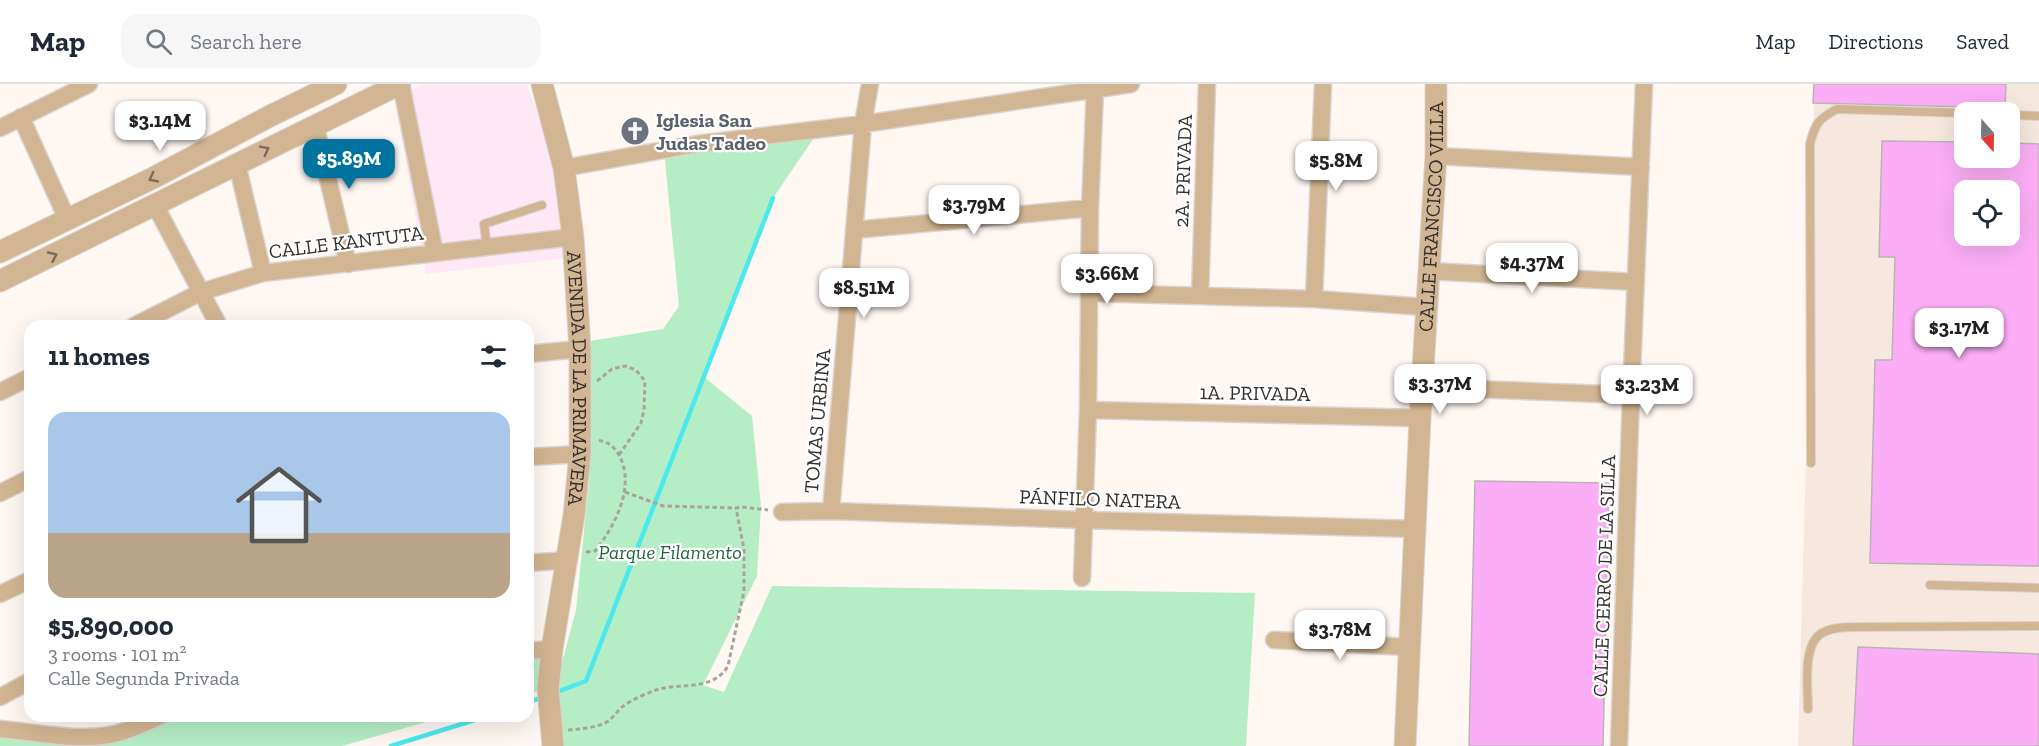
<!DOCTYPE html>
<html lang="en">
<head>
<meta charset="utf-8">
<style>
	body { margin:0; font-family:"Zilla Slab",serif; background:#f6f6f7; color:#1f2937; height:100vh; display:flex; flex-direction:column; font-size:22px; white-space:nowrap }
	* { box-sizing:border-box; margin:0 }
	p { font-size:20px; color:#747a83 }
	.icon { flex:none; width:33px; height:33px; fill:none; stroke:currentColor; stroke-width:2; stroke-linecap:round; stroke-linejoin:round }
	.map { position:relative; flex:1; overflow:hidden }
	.drawer { position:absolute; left:24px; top:236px; width:510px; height:402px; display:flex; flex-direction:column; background:#fff; border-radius:18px; box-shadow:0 6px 24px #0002 }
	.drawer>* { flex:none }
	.needle { width:39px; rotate:160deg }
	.fabs { position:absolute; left:1954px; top:18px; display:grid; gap:12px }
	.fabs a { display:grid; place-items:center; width:66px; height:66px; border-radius:12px; background:#fff; box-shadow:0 6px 24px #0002; font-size:30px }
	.price { position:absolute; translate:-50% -51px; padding:0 14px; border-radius:12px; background:#fff; color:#222; font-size:20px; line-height:39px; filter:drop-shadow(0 2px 3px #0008) }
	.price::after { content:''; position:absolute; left:50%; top:36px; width:18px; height:14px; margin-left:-9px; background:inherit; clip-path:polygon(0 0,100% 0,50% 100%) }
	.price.active { background:#00749e; color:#fff }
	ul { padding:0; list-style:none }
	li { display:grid; align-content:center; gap:12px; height:318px; padding:0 24px }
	li span { display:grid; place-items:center; height:186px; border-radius:18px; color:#555 }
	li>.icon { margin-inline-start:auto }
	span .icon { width:108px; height:108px; fill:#fffc; stroke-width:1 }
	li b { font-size:26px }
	h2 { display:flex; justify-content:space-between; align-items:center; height:72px; padding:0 24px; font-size:26px }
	header { display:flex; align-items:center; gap:36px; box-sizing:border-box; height:84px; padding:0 30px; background:#fff; border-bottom:2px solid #e0e1e3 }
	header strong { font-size:28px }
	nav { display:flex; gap:33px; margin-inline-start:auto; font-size:21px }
	.search { width:420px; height:54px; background:#f6f6f7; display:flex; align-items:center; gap:15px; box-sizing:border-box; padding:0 21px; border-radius:18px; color:#747a83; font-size:22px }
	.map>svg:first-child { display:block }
	.commercial { fill:#fee8f5 }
	.built { fill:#f6e8de; fill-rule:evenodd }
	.green { fill:#b5edc4 }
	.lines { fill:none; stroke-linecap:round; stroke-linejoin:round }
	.stream { stroke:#4be9ef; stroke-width:4.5 }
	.building { fill:#fbaef6; stroke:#b9b3b9; stroke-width:1.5; fill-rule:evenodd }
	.service-casing { stroke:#dad3cf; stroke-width:10 }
	.minor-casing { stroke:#dad3cf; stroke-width:19 }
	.tertiary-casing { stroke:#dad3cf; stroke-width:23 }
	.path { stroke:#a9a39f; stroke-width:3; stroke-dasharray:4.5 3; stroke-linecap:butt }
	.service { stroke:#d2b592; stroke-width:8 }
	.minor { stroke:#d2b592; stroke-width:16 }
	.tertiary { stroke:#d2b592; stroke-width:21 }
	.oneway { stroke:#7a6c5b }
	.labels { text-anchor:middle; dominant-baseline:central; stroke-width:4.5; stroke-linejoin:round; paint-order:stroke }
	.worship-label { font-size:20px; font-weight:bold; fill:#5b616d; stroke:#fff; text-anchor:start }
	.street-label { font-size:20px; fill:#32302e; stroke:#fff }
	.park-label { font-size:20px; font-style:italic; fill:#22643b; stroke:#fff }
</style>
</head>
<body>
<header>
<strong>Map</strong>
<div class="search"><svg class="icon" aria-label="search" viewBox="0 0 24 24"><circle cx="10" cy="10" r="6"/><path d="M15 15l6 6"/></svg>Search here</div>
<nav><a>Map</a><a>Directions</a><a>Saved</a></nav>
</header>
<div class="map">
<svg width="2039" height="662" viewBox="0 0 2039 662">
	<rect width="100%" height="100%" fill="#fff7f2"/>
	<path class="commercial" d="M 424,0 L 527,0 L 556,81 L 569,174 L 426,190 L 394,13 Z"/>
	<path class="built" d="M 1814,0 L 2039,0 L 2039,662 L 1798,662 L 1811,197 ZM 1965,28 L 2010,28 L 2010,74 L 1965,74 ZM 1965,106 L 2010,106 L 2010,152 L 1965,152 Z"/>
	<path class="green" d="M 820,45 L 773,114 L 704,293 L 752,332 L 761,422 L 757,492 L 703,601 L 724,608 L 772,502 L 1255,509 L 1246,662 L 563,662 L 556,614 L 559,590 L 576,526 L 589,398 L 590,257 L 663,245 L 679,222 L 664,66 Z
		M 552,565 L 548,605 L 528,610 L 528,567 Z
		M 161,632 L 447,632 L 342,662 L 0,662 L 0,645 L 91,653 Z"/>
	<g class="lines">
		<path class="stream" d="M 554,609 L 586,597 L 773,114
			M 528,618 L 544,613
			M 391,662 L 488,632"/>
	</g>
	<path class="building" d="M 1814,0 L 2006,0 L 2005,24 L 1813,19 Z
		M 1882,57 L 1965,58 L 1965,74 L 2010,74 L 2010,59 L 2039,60 L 2039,482 L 1870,479 L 1875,276 L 1892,276 L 1895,173 L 1879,173 ZM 1965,106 L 2010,106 L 2010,152 L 1965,152 Z
		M 1475,397 L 1609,399 L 1603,662 L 1469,662 Z
		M 1858,563 L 2039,570 L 2039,662 L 1853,662 Z"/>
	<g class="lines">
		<g class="service-casing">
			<path id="service" d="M 2010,31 L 2039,32
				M 487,163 L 484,140 L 542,121
				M 1811,379 L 1810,60 C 1815,40 1818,35 1837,25 L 1965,29
				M 1930,501 L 2039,504
				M 1808,625 C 1808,605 1802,560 1822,549 C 1833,543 1847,543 1859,543 L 2039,542"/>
		</g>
		<g class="minor-casing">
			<path id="minor" d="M 401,0 L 435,169
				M 21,33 L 67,135
				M 315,40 L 348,180
				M 0,44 L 89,0
				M 1436,72 L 1641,83
				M 237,80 L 263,189
				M 564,84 L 697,60 L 863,40 L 1131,0
				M 155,121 L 219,242
				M 854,146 L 1090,124
				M 1428,187 L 1636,198
				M 1090,209 L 1314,215 L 1426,223
				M 1200,212 L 1207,0
				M 1314,215 L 1323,0
				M 134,242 L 201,208 L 263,189 L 573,153
				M 528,270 L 580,265
				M 1422,303 L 1631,311
				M 0,308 L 30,293
				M 1088,326 L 1420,334
				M 528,373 L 580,370
				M 0,409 L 30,394
				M 831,427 L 863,40 L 870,0
				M 782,428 L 831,427 L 1083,436 L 1417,445
				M 528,479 L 568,476
				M 1082,494 L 1088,326 L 1090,124 L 1095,5
				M 0,510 L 30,496
				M 1274,556 L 1408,563
				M 528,567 L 552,565
				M 0,613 L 30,597
				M 0,645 C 32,648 71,656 103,652 C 123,650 142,640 161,632
				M 1619,662 L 1631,311 L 1644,0"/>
		</g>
		<g class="tertiary-casing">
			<g id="tertiary">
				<path id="s1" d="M 542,0 L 564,84 L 573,153 L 580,265 L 580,370 L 574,431 L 552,565 L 548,605 L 553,662"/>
				<path d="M 0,168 L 153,94 L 272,31 L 336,0"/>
				<path d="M 0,197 L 400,0"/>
				<path id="s2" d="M 1405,662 L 1420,334 L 1436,72 L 1436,0"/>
			</g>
		</g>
		<path class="path" d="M 597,297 L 612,285 L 625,282 L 636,286 L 645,297 L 644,326 L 641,339 L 619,371
			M 625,408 L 663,422 L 736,424
			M 586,468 L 595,467 C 615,442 636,402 619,371 C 614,362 607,357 596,356
			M 568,646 C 581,645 593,644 605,639 C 612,636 616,628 622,623 C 631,616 645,610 656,606 C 682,598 712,608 728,582 L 744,507 L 744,465 L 736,424 L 742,423 L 768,426"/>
		<use href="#service" class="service"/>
		<use href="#minor" class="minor"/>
		<use href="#tertiary" class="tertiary"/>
	</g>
	<defs><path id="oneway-chevron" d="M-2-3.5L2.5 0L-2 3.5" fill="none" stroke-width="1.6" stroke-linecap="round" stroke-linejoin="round" transform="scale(1.5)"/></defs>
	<g class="oneway">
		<use href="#oneway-chevron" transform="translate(265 66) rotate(-27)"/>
		<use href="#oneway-chevron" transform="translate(153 94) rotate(153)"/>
		<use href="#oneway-chevron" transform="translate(53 172) rotate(-25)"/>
	</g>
	<defs>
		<g id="church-disc" transform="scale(1.5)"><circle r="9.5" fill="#6b7280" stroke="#fff"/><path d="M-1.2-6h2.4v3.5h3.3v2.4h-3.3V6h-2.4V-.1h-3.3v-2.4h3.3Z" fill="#fff"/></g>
	</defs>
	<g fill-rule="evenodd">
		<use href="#church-disc" x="635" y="47"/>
	</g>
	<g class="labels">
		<g class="worship-label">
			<text x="656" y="36">Iglesia San<tspan x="656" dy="23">Judas Tadeo</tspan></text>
		</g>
		<g class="street-label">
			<text transform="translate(1183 87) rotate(-88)">2A. PRIVADA</text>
			<text stroke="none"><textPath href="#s2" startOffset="530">CALLE FRANCISCO VILLA</textPath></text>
			<text transform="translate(346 158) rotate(-7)">CALLE KANTUTA</text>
			<text stroke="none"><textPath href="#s1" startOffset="298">AVENIDA DE LA PRIMAVERA</textPath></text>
			<text transform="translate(1255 309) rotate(1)">1A. PRIVADA</text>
			<text transform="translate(817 337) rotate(-85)">TOMAS URBINA</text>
			<text transform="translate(1100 415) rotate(2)">PÁNFILO NATERA</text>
			<text transform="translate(1604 492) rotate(-88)">CALLE CERRO DE LA SILLA</text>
		</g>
		<g class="park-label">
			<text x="670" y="468">Parque Filamento</text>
		</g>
	</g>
</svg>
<div class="fabs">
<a><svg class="needle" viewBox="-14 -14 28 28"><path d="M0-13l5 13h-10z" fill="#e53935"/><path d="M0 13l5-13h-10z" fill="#747a83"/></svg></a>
<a><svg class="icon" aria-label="locate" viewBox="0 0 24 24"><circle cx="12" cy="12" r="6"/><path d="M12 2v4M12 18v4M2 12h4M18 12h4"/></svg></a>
</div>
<b class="price" style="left:160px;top:68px">$3.14M</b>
<b class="price active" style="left:349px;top:106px">$5.89M</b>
<b class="price" style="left:1336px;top:108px">$5.8M</b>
<b class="price" style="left:974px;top:152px">$3.79M</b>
<b class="price" style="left:1532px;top:210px">$4.37M</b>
<b class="price" style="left:1107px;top:221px">$3.66M</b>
<b class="price" style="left:864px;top:235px">$8.51M</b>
<b class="price" style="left:1959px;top:275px">$3.17M</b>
<b class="price" style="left:1440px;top:331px">$3.37M</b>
<b class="price" style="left:1647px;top:332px">$3.23M</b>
<b class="price" style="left:1340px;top:577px">$3.78M</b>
<section class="drawer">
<h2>11 homes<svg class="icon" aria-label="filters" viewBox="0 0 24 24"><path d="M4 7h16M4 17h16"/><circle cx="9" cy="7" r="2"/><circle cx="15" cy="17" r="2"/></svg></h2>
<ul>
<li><span style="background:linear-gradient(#a9c7e8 65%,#b9a48a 0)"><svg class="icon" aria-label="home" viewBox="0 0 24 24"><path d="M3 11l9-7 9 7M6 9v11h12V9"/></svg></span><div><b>$5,890,000</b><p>3 rooms · 101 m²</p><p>Calle Segunda Privada</p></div></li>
</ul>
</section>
</div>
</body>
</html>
